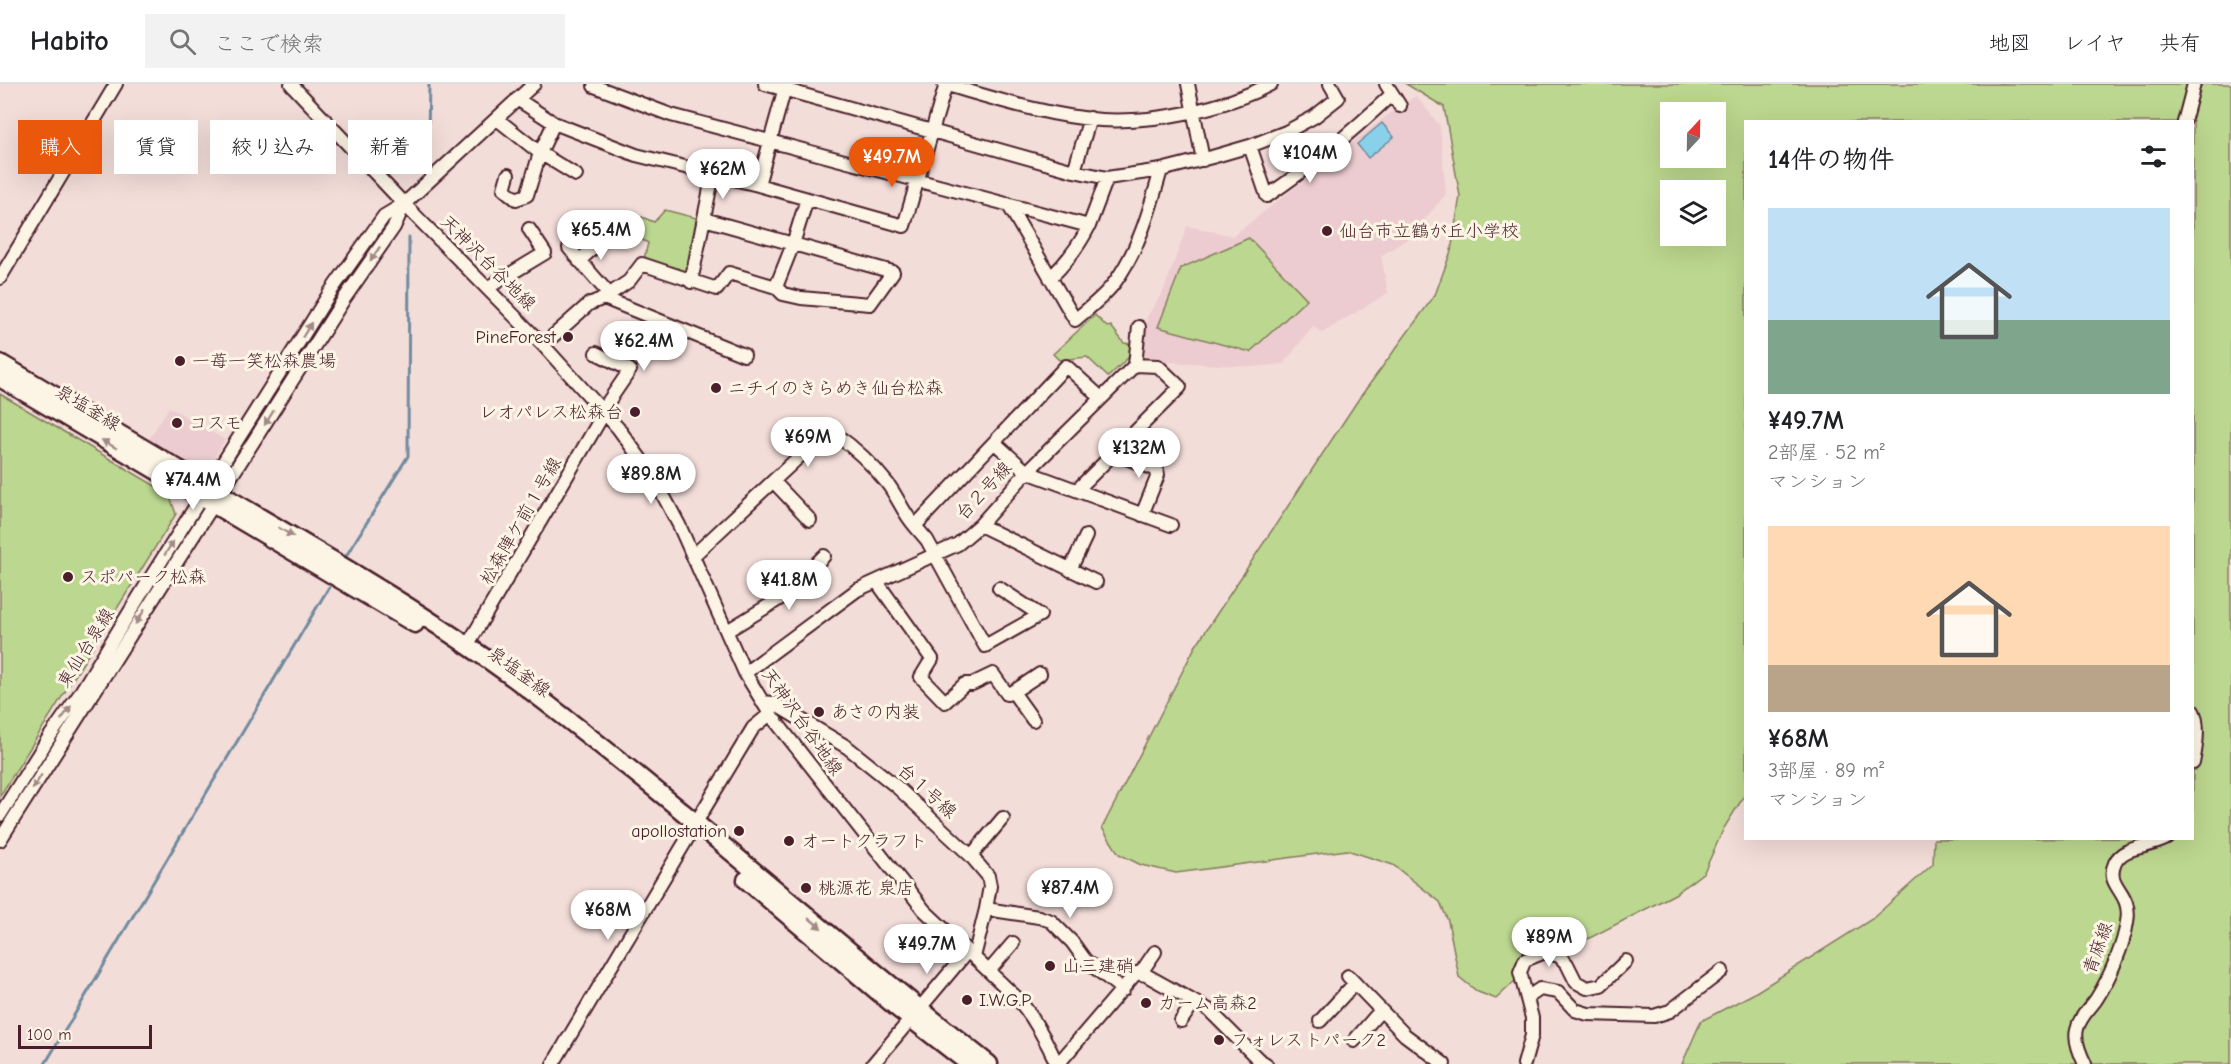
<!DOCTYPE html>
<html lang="ja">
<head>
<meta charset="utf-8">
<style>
	body { margin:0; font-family:"Comic Neue","Klee One",sans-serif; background:#f2f2f2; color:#202124; height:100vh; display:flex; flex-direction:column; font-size:22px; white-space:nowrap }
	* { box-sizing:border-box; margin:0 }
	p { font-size:20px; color:#757577 }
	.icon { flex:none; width:33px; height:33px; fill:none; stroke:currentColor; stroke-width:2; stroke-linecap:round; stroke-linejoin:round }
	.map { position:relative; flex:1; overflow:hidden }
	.details { position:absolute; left:1744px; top:36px; width:450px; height:720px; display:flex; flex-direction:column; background:#fff; border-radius:0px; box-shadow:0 6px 24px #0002 }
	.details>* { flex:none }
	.top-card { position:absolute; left:18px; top:36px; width:570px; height:54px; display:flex; gap:12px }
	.needle { width:39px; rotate:22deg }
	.fabs { position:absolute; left:1660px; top:18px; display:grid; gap:12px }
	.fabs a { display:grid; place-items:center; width:66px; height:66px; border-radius:0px; background:#fff; box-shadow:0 6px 24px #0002; font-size:30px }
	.scale { position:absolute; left:18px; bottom:15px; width:134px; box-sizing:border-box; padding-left:6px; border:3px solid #4a1f2b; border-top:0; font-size:16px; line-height:21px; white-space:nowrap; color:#4a1f2b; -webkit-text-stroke:4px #fcf5e5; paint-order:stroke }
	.price { position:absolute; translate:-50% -51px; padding:0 14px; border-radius:21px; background:#fff; color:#222; font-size:20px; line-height:39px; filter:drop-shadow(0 2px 3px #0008) }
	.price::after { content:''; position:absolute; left:50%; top:36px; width:18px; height:14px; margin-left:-9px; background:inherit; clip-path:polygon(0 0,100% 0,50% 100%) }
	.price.active { background:#ea580c; color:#fff }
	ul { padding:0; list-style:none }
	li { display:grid; align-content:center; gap:12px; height:318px; padding:0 24px }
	li span { display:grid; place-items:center; height:186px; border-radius:0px; color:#555 }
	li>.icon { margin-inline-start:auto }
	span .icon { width:108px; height:108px; fill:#fffc; stroke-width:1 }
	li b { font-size:26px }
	h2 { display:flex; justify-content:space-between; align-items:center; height:72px; padding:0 24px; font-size:26px }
	.tag { padding:0 21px; border-radius:0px; background:#fff; box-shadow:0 6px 24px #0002; font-size:21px; line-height:54px }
	.tag.active { background:#ea580c; color:#fff }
	header { display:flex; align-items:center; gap:36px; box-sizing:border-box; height:84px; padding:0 30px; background:#fff; border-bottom:2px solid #e0e0e0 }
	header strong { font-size:28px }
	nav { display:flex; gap:33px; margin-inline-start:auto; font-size:21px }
	.search { width:420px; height:54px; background:#f2f2f2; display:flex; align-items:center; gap:15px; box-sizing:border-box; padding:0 21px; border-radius:0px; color:#757577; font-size:22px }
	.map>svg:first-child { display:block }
	.built { fill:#ecccd0 }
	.green { fill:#bcd78f; stroke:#837b5d; stroke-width:1.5; fill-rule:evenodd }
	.water { fill:#89d1ea; stroke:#708a9e; stroke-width:1.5 }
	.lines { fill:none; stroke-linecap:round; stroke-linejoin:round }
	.stream { stroke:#708a9e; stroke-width:3 }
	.minor-casing { stroke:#4a1f2b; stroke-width:16 }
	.major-casing { stroke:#4a1f2b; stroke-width:21 }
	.minor { stroke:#fcf5e5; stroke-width:12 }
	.major { stroke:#fcf5e5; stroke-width:16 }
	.oneway { fill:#a38a88 }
	.poi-dot { fill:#4a1f2b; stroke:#fcf5e5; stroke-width:2 }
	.labels { text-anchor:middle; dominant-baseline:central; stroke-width:6; stroke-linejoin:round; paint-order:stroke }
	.poi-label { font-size:18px; fill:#4a1f2b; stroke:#fcf5e5; text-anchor:start }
	.street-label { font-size:18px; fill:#4a1f2b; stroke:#fcf5e5 }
</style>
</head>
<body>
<header>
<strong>Habito</strong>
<div class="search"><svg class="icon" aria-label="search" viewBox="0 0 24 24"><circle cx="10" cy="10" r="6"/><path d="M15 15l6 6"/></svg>ここで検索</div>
<nav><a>地図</a><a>レイヤ</a><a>共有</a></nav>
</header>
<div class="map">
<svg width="2231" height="980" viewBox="0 0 2231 980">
	<rect width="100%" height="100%" fill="#f3ddd9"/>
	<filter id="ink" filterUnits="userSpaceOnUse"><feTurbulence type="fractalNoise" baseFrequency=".0167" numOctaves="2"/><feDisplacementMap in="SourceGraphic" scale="12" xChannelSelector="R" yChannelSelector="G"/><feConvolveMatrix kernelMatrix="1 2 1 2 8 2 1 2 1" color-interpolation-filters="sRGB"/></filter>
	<g filter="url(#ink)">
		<path class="built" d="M 1416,12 L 1440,42 L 1446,110 L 1410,153 L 1381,172 L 1388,209 L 1322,249 L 1313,243 L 1283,280 L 1252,283 L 1142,276 L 1147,233 L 1164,206 L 1187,142 L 1233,152 L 1395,25 Z
			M 169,323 L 225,356 L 215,372 L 189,378 L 149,355 Z"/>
		<path class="green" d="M 1406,0 L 2231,0 L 2231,980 L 1682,980 L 1701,937 L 1753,910 L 1872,835 L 1933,780 L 1934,755 L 2193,754 L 2193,38 L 1746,38 L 1746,709 L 1724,744 L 1704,788 L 1675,810 L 1584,857 L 1563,843 L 1531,868 L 1517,895 L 1496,915 L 1478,908 L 1459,893 L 1448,837 L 1440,818 L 1393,781 L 1347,766 L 1176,789 L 1141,781 L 1119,770 L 1102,744 L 1195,563 L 1358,316 L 1435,211 L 1451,167 L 1460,112 L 1444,23 ZM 1671,28 L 1716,28 L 1716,74 L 1671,74 ZM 1671,106 L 1716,106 L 1716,152 L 1671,152 Z
			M 665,126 L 700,135 L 689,186 L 683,190 L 644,175 L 648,159 L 631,150 L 642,133 L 654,138 Z
			M 1249,154 L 1307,215 L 1250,268 L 1158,243 L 1181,184 Z
			M 1095,231 L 1107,243 L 1111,242 L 1124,259 L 1130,260 L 1129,273 L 1108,293 L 1087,273 L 1059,276 L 1053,270 Z
			M 0,310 L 169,410 L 176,430 L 0,712 Z
			M 1142,347 L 1164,364 L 1156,382 L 1121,368 Z"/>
		<path class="water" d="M 1382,39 L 1394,53 L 1368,74 L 1357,60 Z"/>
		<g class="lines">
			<path class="stream" d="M 428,50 L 429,0
				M 346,472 L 408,372 L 409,153
				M 45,980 L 329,503"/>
			<g class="minor-casing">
				<path id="minor" d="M 291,0 L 404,120 L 543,261 L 618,344 L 653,392 L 679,441 L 745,589 L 770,630 L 924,826 L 1018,915 C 1035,935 1046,956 1057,980
					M 596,0 L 594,2 L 671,31 L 1089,142 L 1107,94
					M 765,0 L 1074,87 L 1107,94 L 1161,86 L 1212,73 L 1250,62 L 1286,48 L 1314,33 L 1338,14 L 1330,0
					M 944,0 C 996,15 1048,32 1101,36 C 1155,39 1223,25 1271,0
					M 1188,0 L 1203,76
					M 1386,0 L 1400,22
					M 517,15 L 554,39 L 636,71 L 758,101 L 904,142 L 946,0
					M 497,35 L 540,69 L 527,111 L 516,115 L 504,105 L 508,91
					M 2184,38 L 2194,0
					M 554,39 L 540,69 L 576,91
					M 1250,62 L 1267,112 C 1312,82 1353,47 1392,10
					M 1074,87 L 1090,34
					M 758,101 L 786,0
					M 1008,120 L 1075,236 C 1089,224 1104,213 1115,198 C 1139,165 1150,125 1161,86
					M 574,143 L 573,149 L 577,156 L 569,164 L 609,210
					M 579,177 L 602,156
					M 0,194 L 116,0
					M 1050,194 C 1067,178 1079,162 1089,142
					M 691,198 L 713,90
					M 776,203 L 793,160 L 807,115
					M 487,204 L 545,169 L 529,145
					M 604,214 L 629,197 L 642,180 L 717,205 L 729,189 L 776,203 L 783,210 L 801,214 L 870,220 L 893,188 L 704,135
					M 543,261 L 589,220 L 604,214 L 744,271
					M 596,269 L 630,286 L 602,327
					M 995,359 L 1027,388 L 1171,441
					M 1114,369 L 1157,386 L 1158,391 L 1142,431
					M 773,397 L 810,436
					M 1077,406 L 1180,303 L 1158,282 L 1135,281
					M 980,441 L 1096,498
					M 693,472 L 817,356 L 835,350 C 855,364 872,380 887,399 C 898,413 903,429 915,442
					M 1070,486 L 1086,452
					M 877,498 L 932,575 L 921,593 L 945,618 L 965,600 L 972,600 L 993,590 L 1007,610 L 1013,608 L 1033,636
					M 999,504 L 1040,531 L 985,562 L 927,456 L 915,442 L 1066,282 L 1100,313
					M 727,547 L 781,514 L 824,472
					M 467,562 L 604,329
					M 745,589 L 857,506 L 958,460 L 980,441 L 1027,388 L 1135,281 L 1139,243
					M 1013,608 L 1040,590
					M 762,618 L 773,619 L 847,663 L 897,703 L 971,772 L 988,792 L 990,802 L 986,825 L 974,873
					M 2193,627 C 2200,641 2196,664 2193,679
					M 0,731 L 48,655 L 79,611 L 153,490 L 331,207 L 384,132 L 404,120 L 534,0
					M 695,740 L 753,644 L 770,630
					M 0,756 L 344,215 L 394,143 L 404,121
					M 971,772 L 1003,734
					M 986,825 L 1039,833 L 1051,837 L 1072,858 L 1085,876 L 1123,906
					M 989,887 L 1013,859
					M 1140,890 L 1155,868
					M 1348,892 L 1405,951 L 1444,980
					M 1527,914 L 1540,905 L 1558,908 L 1575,926 L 1588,930 L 1654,932 L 1670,927 L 1722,887
					M 1181,937 L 1194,918
					M 1320,937 L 1355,899
					M 1354,957 L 1381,926
					M 553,980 L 690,750
					M 873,980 L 967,868
					M 1058,980 L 1136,889 L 1146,891 L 1209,926 L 1258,975 L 1266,980
					M 1524,980 L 1532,951 L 1532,934 L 1520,888 L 1525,876 L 1545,868 L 1559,872 L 1567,880 L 1576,898 L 1587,904 L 1601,901 L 1626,877
					M 2085,980 C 2080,970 2074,956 2077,945 C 2080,932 2090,925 2097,914 C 2109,895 2124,861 2127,838 C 2133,807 2104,803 2115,779 C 2123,761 2151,764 2167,754"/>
			</g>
			<g class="major-casing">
				<path id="major" d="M 0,279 C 79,326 158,373 236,419 C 333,476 430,532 520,599 C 681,720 831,856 989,980
					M 0,294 L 415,540
					M 746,796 L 898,925 L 969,980"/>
			</g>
			<use href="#minor" class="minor"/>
			<use href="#major" class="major"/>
		</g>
		<defs><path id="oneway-solid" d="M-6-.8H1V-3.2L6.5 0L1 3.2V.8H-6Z" transform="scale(1.5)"/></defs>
		<g class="oneway">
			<use href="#oneway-solid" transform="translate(375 170) rotate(124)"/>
			<use href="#oneway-solid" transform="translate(307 246) rotate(-58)"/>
			<use href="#oneway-solid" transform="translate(269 334) rotate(122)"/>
			<use href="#oneway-solid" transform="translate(109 360) rotate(-150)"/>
			<use href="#oneway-solid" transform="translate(286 448) rotate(30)"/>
			<use href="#oneway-solid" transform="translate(169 464) rotate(-58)"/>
			<use href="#oneway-solid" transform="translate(140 533) rotate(123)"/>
			<use href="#oneway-solid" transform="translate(66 629) rotate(-54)"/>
			<use href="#oneway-solid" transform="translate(37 698) rotate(122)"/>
			<use href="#oneway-solid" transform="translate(815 839) rotate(40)"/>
		</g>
	</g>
	<g class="poi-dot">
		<circle cx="1327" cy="147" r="6"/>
		<circle cx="568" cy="253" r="6"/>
		<circle cx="180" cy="277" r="6"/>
		<circle cx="716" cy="304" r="6"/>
		<circle cx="635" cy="328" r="6"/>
		<circle cx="177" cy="339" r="6"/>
		<circle cx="68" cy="493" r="6"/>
		<circle cx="819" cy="628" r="6"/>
		<circle cx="739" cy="747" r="6"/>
		<circle cx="789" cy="757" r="6"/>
		<circle cx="806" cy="804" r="6"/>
		<circle cx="1050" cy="882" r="6"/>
		<circle cx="967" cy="916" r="6"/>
		<circle cx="1146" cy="919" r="6"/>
		<circle cx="1219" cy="956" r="6"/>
	</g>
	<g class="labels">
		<g class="poi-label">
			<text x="1339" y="147">仙台市立鶴が丘小学校</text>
			<text x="556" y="253" text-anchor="end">PineForest</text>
			<text x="192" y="277">一苺一笑松森農場</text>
			<text x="728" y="304">ニチイのきらめき仙台松森</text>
			<text x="623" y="328" text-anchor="end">レオパレス松森台</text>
			<text x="189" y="339">コスモ</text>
			<text x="80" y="493">スポパーク松森</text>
			<text x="831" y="628">あさの内装</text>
			<text x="727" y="747" text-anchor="end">apollostation</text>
			<text x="801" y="757">オートクラフト</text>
			<text x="818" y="804">桃源花 泉店</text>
			<text x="1062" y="882">山三建硝</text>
			<text x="979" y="916">I.W.G.P</text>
			<text x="1158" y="919">カーム高森2</text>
			<text x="1231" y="956">フォレストパーク2</text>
		</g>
		<g class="street-label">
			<text transform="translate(488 179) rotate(45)">天神沢台谷地線</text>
			<text transform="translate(88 324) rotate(31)">泉塩釜線</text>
			<text transform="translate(984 407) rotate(-47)">台２号線</text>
			<text transform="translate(521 437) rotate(-60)">松森陣ケ前１号線</text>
			<text transform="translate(86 564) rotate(-58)">東仙台泉線</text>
			<text transform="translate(519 588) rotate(36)">泉塩釜線</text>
			<text transform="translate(802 638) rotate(55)">天神沢台谷地線</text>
			<text transform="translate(927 707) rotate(42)">台１号線</text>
			<text transform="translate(2098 864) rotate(-70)">青麻線</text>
		</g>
	</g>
</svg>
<div class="fabs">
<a><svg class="needle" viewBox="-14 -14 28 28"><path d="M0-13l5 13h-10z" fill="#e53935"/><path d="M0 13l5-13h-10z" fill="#757577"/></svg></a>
<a><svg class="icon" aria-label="layers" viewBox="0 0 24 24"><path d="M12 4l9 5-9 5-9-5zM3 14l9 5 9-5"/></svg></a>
</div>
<div class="scale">100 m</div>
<b class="price" style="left:1310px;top:100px">¥104M</b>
<b class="price active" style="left:892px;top:104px">¥49.7M</b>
<b class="price" style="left:723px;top:116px">¥62M</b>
<b class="price" style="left:601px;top:177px">¥65.4M</b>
<b class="price" style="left:644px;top:288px">¥62.4M</b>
<b class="price" style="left:808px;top:384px">¥69M</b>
<b class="price" style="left:1139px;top:395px">¥132M</b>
<b class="price" style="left:651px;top:421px">¥89.8M</b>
<b class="price" style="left:193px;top:427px">¥74.4M</b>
<b class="price" style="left:789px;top:527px">¥41.8M</b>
<b class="price" style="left:1070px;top:835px">¥87.4M</b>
<b class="price" style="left:608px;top:857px">¥68M</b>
<b class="price" style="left:1549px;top:884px">¥89M</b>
<b class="price" style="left:927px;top:891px">¥49.7M</b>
<div class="top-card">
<a class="tag active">購入</a>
<a class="tag">賃貸</a>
<a class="tag">絞り込み</a>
<a class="tag">新着</a>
</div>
<section class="details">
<h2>14件の物件<svg class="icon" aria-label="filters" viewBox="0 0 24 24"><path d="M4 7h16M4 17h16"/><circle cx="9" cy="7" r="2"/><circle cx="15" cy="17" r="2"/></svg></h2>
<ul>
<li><span style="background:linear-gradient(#bfe0f5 60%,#7fa58c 0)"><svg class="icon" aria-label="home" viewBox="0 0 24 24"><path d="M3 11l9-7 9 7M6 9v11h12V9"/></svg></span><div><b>¥49.7M</b><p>2部屋 · 52 m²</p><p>マンション</p></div></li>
<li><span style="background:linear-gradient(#ffd9b3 75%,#b9a48a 0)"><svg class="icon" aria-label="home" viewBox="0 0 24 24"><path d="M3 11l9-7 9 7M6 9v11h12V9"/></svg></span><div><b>¥68M</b><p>3部屋 · 89 m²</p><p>マンション</p></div></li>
</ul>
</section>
</div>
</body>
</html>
